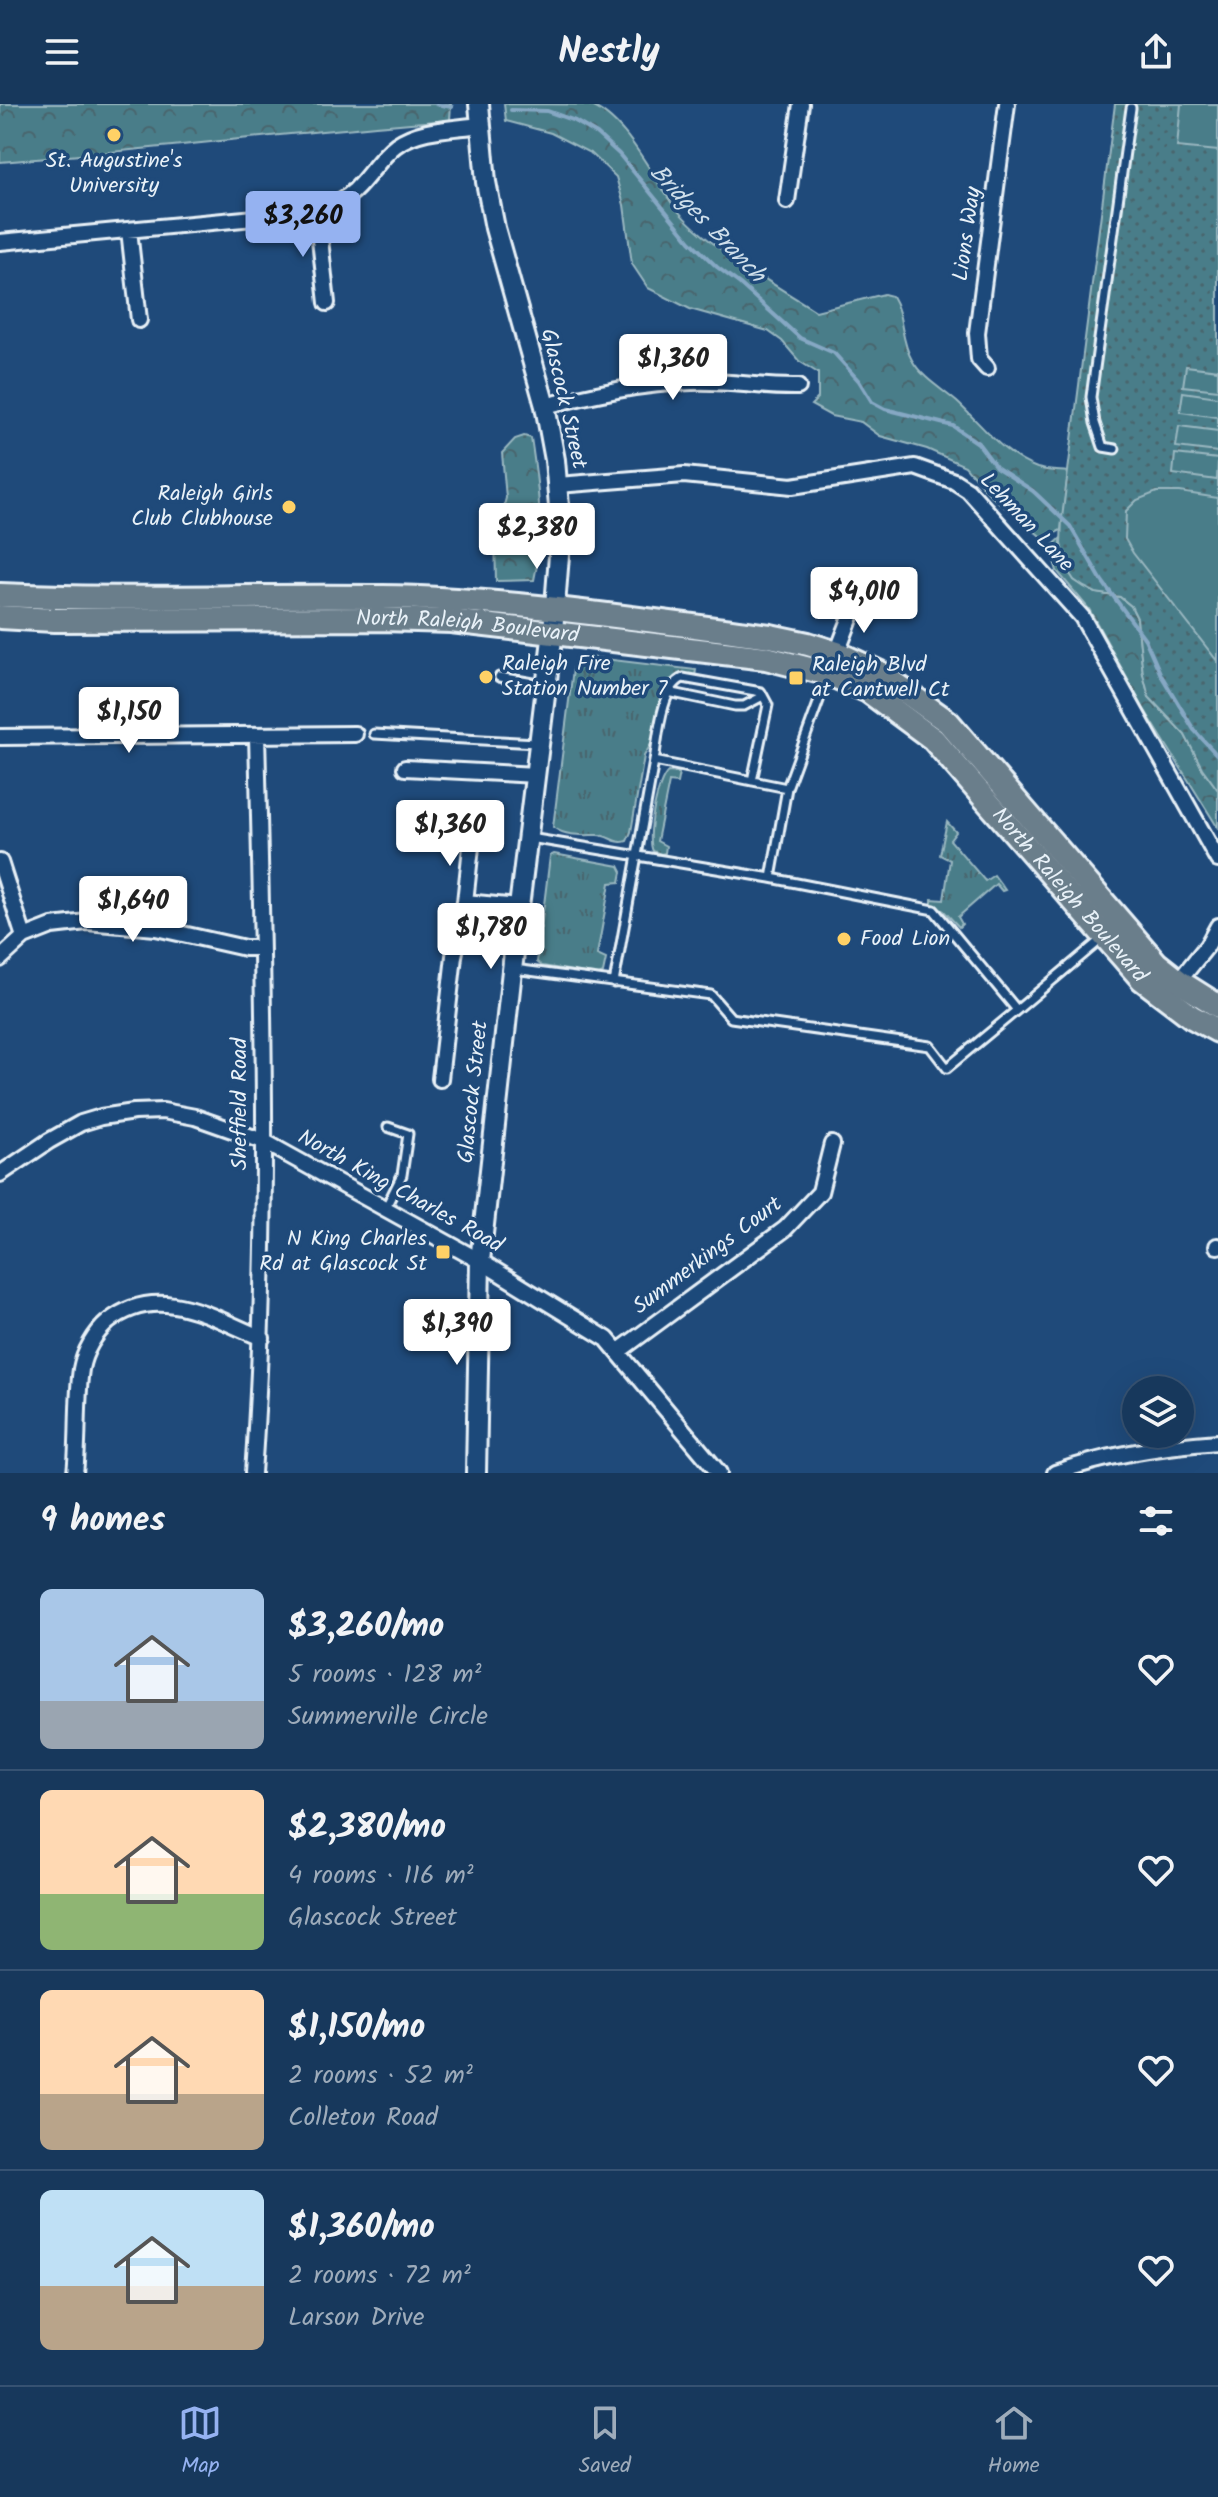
<!DOCTYPE html>
<html lang="en">
<head>
<meta charset="utf-8">
<style>
	body { margin:0; font-family:Kalam,sans-serif; background:#244365; color:#f1f3f6; height:100vh; display:flex; flex-direction:column; font-size:30px; white-space:nowrap }
	* { box-sizing:border-box; margin:0 }
	p { font-size:26px; color:#9eacbb }
	.icon { flex:none; width:44px; height:44px; fill:none; stroke:currentColor; stroke-width:2; stroke-linecap:round; stroke-linejoin:round }
	.map { position:relative; height:1369px; overflow:hidden }
	.details { display:flex; flex-direction:column; background:#17385c; flex:1 }
	.details>* { flex:none }
	.fabs { position:absolute; left:1122px; top:1272px; display:grid; gap:16px }
	.fabs a { display:grid; place-items:center; width:72px; height:72px; border-radius:50%; background:#17385c; box-shadow:0 8px 32px #0002,0 0 0 2px #365272; font-size:40px }
	.price { position:absolute; translate:-50% -68px; padding:0 18px; border-radius:8px; background:#fff; color:#222; font-size:26px; line-height:52px; filter:drop-shadow(0 2px 4px #0008) }
	.price::after { content:''; position:absolute; left:50%; top:48px; width:24px; height:18px; margin-left:-12px; background:inherit; clip-path:polygon(0 0,100% 0,50% 100%) }
	.price.current { background:#95b2f1; color:#111 }
	ul { padding:0; list-style:none }
	li { display:flex; align-items:center; gap:24px; height:200px; padding:0 40px }
	li+li { border-top:2px solid #365272 }
	li span { display:grid; place-items:center; flex:none; width:224px; height:160px; border-radius:12px; color:#555 }
	li>.icon { margin-inline-start:auto }
	span .icon { width:96px; height:96px; fill:#fffc; stroke-width:1 }
	li b { font-size:34px }
	h2 { display:flex; justify-content:space-between; align-items:center; height:96px; padding:0 40px; font-size:34px }
	header { display:flex; justify-content:space-between; align-items:center; height:104px; padding:0 40px; background:#17385c; font-size:36px; font-weight:800 }
	.tabs { display:flex; justify-content:space-around; align-items:center; height:112px; border-top:2px solid #365272; background:#17385c; font-size:22px; color:#9eacbb }
	.tabs a { display:grid; justify-items:center; gap:4px }
	.tabs .current { color:#95b2f1 }
	.map>svg:first-child { display:block }
	.grass { fill:url(#grass-tufts); stroke:#99b7c0; stroke-width:2 }
	.forest { fill:url(#forest-crowns); stroke:#99b7c0; stroke-width:2 }
	.park { fill:url(#park-dots); stroke:#99b7c0; stroke-width:2 }
	.pitch { fill:#4a7d89; stroke:#99b7c0; stroke-width:2 }
	.lines { fill:none; stroke-linecap:round; stroke-linejoin:round }
	.stream { stroke:#86a8c4; stroke-width:4 }
	.lane-casing { stroke:#e8f1f8; stroke-width:13 }
	.street-casing { stroke:#e8f1f8; stroke-width:20 }
	.secondary-casing { stroke:#e8f1f8; stroke-width:24 }
	.primary-casing { stroke:#e8f1f8; stroke-width:28 }
	.lane { stroke:#1f4a7a; stroke-width:7 }
	.street { stroke:#1f4a7a; stroke-width:14 }
	.secondary { stroke:#1f4a7a; stroke-width:18 }
	.primary { stroke:#6b7e8b; stroke-width:22 }
	.poi-dot { fill:#ffd166; stroke:#1f4a7a; stroke-width:3 }
	.labels { text-anchor:middle; dominant-baseline:central; stroke-width:7; stroke-linejoin:round; paint-order:stroke }
	.poi-label { font-size:22px; fill:#e8f1f8; stroke:#1f4a7a; text-anchor:start }
	.street-label { font-size:22px; fill:#e8f1f8; stroke:#1f4a7a }
	.water-label { font-size:24px; font-style:italic; fill:#cfdfeb; stroke:#1f4a7a }
</style>
</head>
<body>
<header><svg class="icon" aria-label="menu" viewBox="0 0 24 24"><path d="M4 6h16M4 12h16M4 18h16"/></svg>Nestly<svg class="icon" aria-label="share" viewBox="0 0 24 24"><path d="M12 15V3M7 8l5-5 5 5M5 13v7h14v-7"/></svg></header>
<div class="map">
<svg width="1218" height="1369" viewBox="0 0 1218 1369">
	<defs>
		<pattern id="grass-tufts" width="24" height="20" patternUnits="userSpaceOnUse" patternTransform="scale(2)"><rect width="24" height="20" fill="#4a7d89"/><path d="M3 7l-1-3M5 7V3M7 7l1-3M15 17l-1-3M17 17v-4M19 17l1-3" fill="none" stroke="#48656d"/></pattern>
		<pattern id="forest-crowns" width="20" height="18" patternUnits="userSpaceOnUse" patternTransform="scale(2)"><rect width="20" height="18" fill="#4a7d89"/><path d="M2 6a3 3 0 1 1 6 0M12 15a3 3 0 1 1 6 0" fill="none" stroke="#48656d"/></pattern>
		<pattern id="park-dots" width="8" height="8" patternUnits="userSpaceOnUse" patternTransform="scale(2)"><rect width="8" height="8" fill="#4a7d89"/><path d="M2 2h.1M6 6h.1" fill="none" stroke="#48656d" stroke-width="1.8" stroke-linecap="round"/></pattern>
	</defs>
	<rect width="100%" height="100%" fill="#1f4a7a"/>
	<filter id="ink" filterUnits="userSpaceOnUse"><feTurbulence type="fractalNoise" baseFrequency=".0125" numOctaves="2"/><feDisplacementMap in="SourceGraphic" scale="16" xChannelSelector="R" yChannelSelector="G"/><feConvolveMatrix kernelMatrix="1 2 1 2 8 2 1 2 1" color-interpolation-filters="sRGB"/></filter>
	<g filter="url(#ink)">
		<path class="grass" d="M 580,552 L 696,566 L 695,572 L 686,570 L 667,577 L 661,589 L 651,640 L 644,652 L 631,728 L 627,737 C 614,741 610,731 597,731 C 583,731 566,733 553,723 L 573,565 L 576,554 Z
			M 668,668 L 679,669 L 677,679 L 669,678 L 657,737 L 666,742 L 665,749 L 661,750 L 653,747 C 646,735 657,676 668,668 Z
			M 947,718 L 956,728 L 950,736 L 985,777 L 994,771 L 1005,786 L 1002,787 L 996,780 L 958,813 L 962,820 L 959,823 L 944,807 L 932,800 L 932,795 L 944,796 L 950,756 L 940,751 Z
			M 554,750 L 619,762 L 622,768 L 620,778 L 610,779 L 597,851 L 606,855 L 603,869 L 599,871 L 542,862 L 537,858 L 550,752 Z"/>
		<path class="forest" d="M 0,0 L 451,0 L 450,16 C 299,27 150,46 0,58 Z
			M 504,0 C 522,0 576,0 589,1 C 626,14 652,73 674,102 C 704,141 774,180 816,207 L 884,190 L 892,192 C 904,211 900,236 912,256 C 922,274 942,285 957,298 C 982,321 1004,352 1037,364 C 1047,367 1058,367 1068,368 L 1061,426 L 1044,435 L 991,392 L 965,362 L 927,345 L 880,332 L 861,318 L 831,312 L 811,301 L 818,294 L 818,269 L 799,257 L 782,237 L 768,227 L 690,205 L 648,184 L 632,160 L 624,101 L 616,73 L 592,50 L 551,29 L 506,17 Z
			M 524,332 L 531,334 C 538,380 545,430 534,476 L 496,477 L 495,434 L 506,394 L 502,349 L 515,335 Z
			M 1061,434 L 1074,476 L 1096,489 L 1120,493 L 1131,502 L 1137,514 L 1143,570 L 1149,593 L 1185,631 L 1202,664 L 1218,686 L 1218,724 L 1144,605 L 1089,505 L 1057,467 L 1050,444 Z"/>
		<path class="park" d="M 1115,0 L 1218,0 L 1218,686 L 1202,664 L 1185,631 L 1149,593 L 1143,570 L 1137,514 L 1131,502 L 1120,493 L 1096,489 L 1084,483 L 1074,476 L 1068,467 L 1061,440 L 1062,414 Z"/>
		<path class="pitch" d="M 1181,0 L 1218,0 L 1218,47 L 1177,43 Z
			M 1186,262 L 1218,266 L 1218,286 L 1183,282 Z
			M 1183,288 L 1218,293 L 1218,313 L 1180,308 Z
			M 1179,322 L 1218,327 L 1218,348 L 1176,343 Z
			M 1175,350 L 1218,355 L 1217,376 L 1173,370 Z
			M 1157,388 L 1180,388 L 1218,394 L 1218,558 L 1133,449 L 1125,435 L 1126,407 L 1137,396 Z"/>
		<g class="lines">
			<path class="stream" d="M 436,0 L 452,3
				M 511,6 L 547,7 L 575,17 L 597,30 L 619,50 L 690,137 L 717,163 L 740,180 L 800,234 L 834,249 L 859,277 L 872,298 L 885,305 L 953,322 L 978,339 L 996,363 L 1033,387 L 1070,422 L 1102,477 L 1145,535 L 1161,571 L 1194,626 L 1218,652"/>
			<g class="lane-casing">
				<path id="lane" d="M 1115,345 L 1103,343 L 1095,319 L 1091,293 L 1131,4
					M 499,573 L 545,581
					M 668,588 L 735,602 L 744,602 L 763,592
					M 374,630 L 537,639
					M 654,657 C 658,634 661,583 683,574 L 761,588 L 768,601 L 752,677
					M 530,734 L 771,774 L 787,684 L 828,572
					M 771,774 L 934,806 L 1017,906 L 1104,833
					M 514,865 L 711,891 L 731,914 L 930,942 L 947,964 L 1017,906
					M 614,879 L 654,657 L 787,684
					M 385,1105 L 402,1071 L 408,1030 L 388,1023"/>
			</g>
			<g class="street-casing">
				<path id="street" d="M 787,97 L 801,0
					M 317,108 L 327,199
					M 129,126 L 139,216
					M 0,138 L 317,108 C 330,102 344,97 354,87 C 369,73 380,53 396,41 C 420,24 453,25 480,21
					M 987,264 L 979,255 L 977,229 L 1007,0
					M 545,302 C 593,290 643,279 692,278 C 727,276 763,284 798,283
					M 558,381 L 684,371 L 792,382 L 915,363 L 954,377 L 968,386 L 1082,513 L 1218,756
					M 835,554 L 864,479
					M 0,633 L 355,630
					M 405,664 L 536,671
					M 0,758 L 24,833
					M 465,798 L 472,734
					M 0,855 L 24,833 L 52,822 L 87,818 L 156,824 L 245,844 L 261,844
					M 1174,883 L 1207,842 L 1218,822
					M 440,975 L 454,852 L 465,798 L 519,803
					M 0,1070 L 49,1037 L 81,1019 L 101,1013 L 134,1008 L 163,1007 L 195,1013 L 263,1037 L 480,1157 L 607,1235 L 719,1369
					M 1217,1142 L 1218,1142
					M 619,1247 L 785,1125 L 820,1088 L 832,1040
					M 75,1369 C 79,1335 76,1299 81,1265 C 84,1248 95,1229 108,1218 C 158,1178 211,1213 262,1234
					M 253,1369 C 271,1124 263,877 257,631
					M 1055,1369 C 1108,1350 1163,1342 1218,1338"/>
			</g>
			<g class="secondary-casing">
				<path id="secondary" d="M 476,1369 L 480,1157 L 519,803 L 553,527 L 561,426 L 555,356 L 545,302 L 495,124 L 486,78 L 479,0"/>
			</g>
			<g class="primary-casing">
				<g id="primary">
					<path d="M 0,491 C 128,497 255,491 383,493 C 512,495 642,516 770,532 L 808,540 L 837,549 L 878,568 L 948,618 L 1156,859 L 1180,878 L 1218,902"/>
					<path id="s1" d="M 0,513 L 54,516 L 382,515 L 451,517 L 766,554 L 829,570 L 868,587 L 933,635 L 1142,875 L 1192,913 L 1218,927"/>
				</g>
			</g>
			<use href="#lane" class="lane"/>
			<use href="#street" class="street"/>
			<use href="#secondary" class="secondary"/>
			<use href="#primary" class="primary"/>
		</g>
	</g>
	<g class="poi-dot">
		<circle cx="114" cy="31" r="8"/>
		<circle cx="289" cy="403" r="8"/>
		<circle cx="486" cy="573" r="8"/>
		<rect x="788" y="566" width="16" height="16" rx="4"/>
		<circle cx="844" cy="835" r="8"/>
		<rect x="435" y="1140" width="16" height="16" rx="4"/>
	</g>
	<g class="labels">
		<g class="poi-label">
			<text x="114" y="57" text-anchor="middle">St. Augustine's<tspan x="114" dy="25">University</tspan></text>
			<text x="273" y="390" text-anchor="end">Raleigh Girls<tspan x="273" dy="25">Club Clubhouse</tspan></text>
			<text x="502" y="560">Raleigh Fire<tspan x="502" dy="25">Station Number 7</tspan></text>
			<text x="812" y="561">Raleigh Blvd<tspan x="812" dy="25">at Cantwell Ct</tspan></text>
			<text x="860" y="835">Food Lion</text>
			<text x="427" y="1135" text-anchor="end">N King Charles<tspan x="427" dy="25">Rd at Glascock St</tspan></text>
		</g>
		<g class="street-label">
			<text transform="translate(968 130) rotate(-82)">Lions Way</text>
			<text transform="translate(563 295) rotate(77)">Glascock Street</text>
			<text transform="translate(1026 419) rotate(47)">Lehman Lane</text>
			<text stroke="none"><textPath href="#s1" startOffset="468">North Raleigh Boulevard</textPath></text>
			<text stroke="none"><textPath href="#s1" startOffset="1164">North Raleigh Boulevard</textPath></text>
			<text transform="translate(474 988) rotate(-84)">Glascock Street</text>
			<text transform="translate(240 1000) rotate(-90)">Sheffield Road</text>
			<text transform="translate(400 1088) rotate(29)">North King Charles Road</text>
			<text transform="translate(708 1152) rotate(-37)">Summerkings Court</text>
		</g>
		<g class="water-label">
			<text transform="translate(707 120) rotate(46)">Bridges Branch</text>
		</g>
	</g>
</svg>
<div class="fabs">
<a><svg class="icon" aria-label="layers" viewBox="0 0 24 24"><path d="M12 4l9 5-9 5-9-5zM3 14l9 5 9-5"/></svg></a>
</div>
<b class="price current" style="left:303px;top:155px">$3,260</b>
<b class="price" style="left:673px;top:298px">$1,360</b>
<b class="price" style="left:537px;top:467px">$2,380</b>
<b class="price" style="left:864px;top:531px">$4,010</b>
<b class="price" style="left:129px;top:651px">$1,150</b>
<b class="price" style="left:450px;top:764px">$1,360</b>
<b class="price" style="left:133px;top:840px">$1,640</b>
<b class="price" style="left:491px;top:867px">$1,780</b>
<b class="price" style="left:457px;top:1263px">$1,390</b>
</div>
<section class="details">
<h2>9 homes<svg class="icon" aria-label="filters" viewBox="0 0 24 24"><path d="M4 7h16M4 17h16"/><circle cx="9" cy="7" r="2"/><circle cx="15" cy="17" r="2"/></svg></h2>
<ul>
<li><span style="background:linear-gradient(#a9c7e8 70%,#9aa5b1 0)"><svg class="icon" aria-label="home" viewBox="0 0 24 24"><path d="M3 11l9-7 9 7M6 9v11h12V9"/></svg></span><div><b>$3,260/mo</b><p>5 rooms · 128 m²</p><p>Summerville Circle</p></div><svg class="icon" aria-label="heart" viewBox="0 0 24 24"><path d="M12 20l-8-8c-3-5 5-10 8-4 3-6 11-1 8 4z"/></svg></li>
<li><span style="background:linear-gradient(#ffd9b3 65%,#8fb573 0)"><svg class="icon" aria-label="home" viewBox="0 0 24 24"><path d="M3 11l9-7 9 7M6 9v11h12V9"/></svg></span><div><b>$2,380/mo</b><p>4 rooms · 116 m²</p><p>Glascock Street</p></div><svg class="icon" aria-label="heart" viewBox="0 0 24 24"><path d="M12 20l-8-8c-3-5 5-10 8-4 3-6 11-1 8 4z"/></svg></li>
<li><span style="background:linear-gradient(#ffd9b3 65%,#b9a48a 0)"><svg class="icon" aria-label="home" viewBox="0 0 24 24"><path d="M3 11l9-7 9 7M6 9v11h12V9"/></svg></span><div><b>$1,150/mo</b><p>2 rooms · 52 m²</p><p>Colleton Road</p></div><svg class="icon" aria-label="heart" viewBox="0 0 24 24"><path d="M12 20l-8-8c-3-5 5-10 8-4 3-6 11-1 8 4z"/></svg></li>
<li><span style="background:linear-gradient(#bfe0f5 60%,#b9a48a 0)"><svg class="icon" aria-label="home" viewBox="0 0 24 24"><path d="M3 11l9-7 9 7M6 9v11h12V9"/></svg></span><div><b>$1,360/mo</b><p>2 rooms · 72 m²</p><p>Larson Drive</p></div><svg class="icon" aria-label="heart" viewBox="0 0 24 24"><path d="M12 20l-8-8c-3-5 5-10 8-4 3-6 11-1 8 4z"/></svg></li>
</ul>
</section>
<nav class="tabs">
<a class="current"><svg class="icon" aria-label="map" viewBox="0 0 24 24"><path d="M3 6l6-2 6 2 6-2v14l-6 2-6-2-6 2zM9 4v14M15 6v14"/></svg>Map</a>
<a><svg class="icon" aria-label="saved" viewBox="0 0 24 24"><path d="M7 4h10v16l-5-4-5 4z"/></svg>Saved</a>
<a><svg class="icon" aria-label="home" viewBox="0 0 24 24"><path d="M3 11l9-7 9 7M6 9v11h12V9"/></svg>Home</a>
</nav>
</body>
</html>
